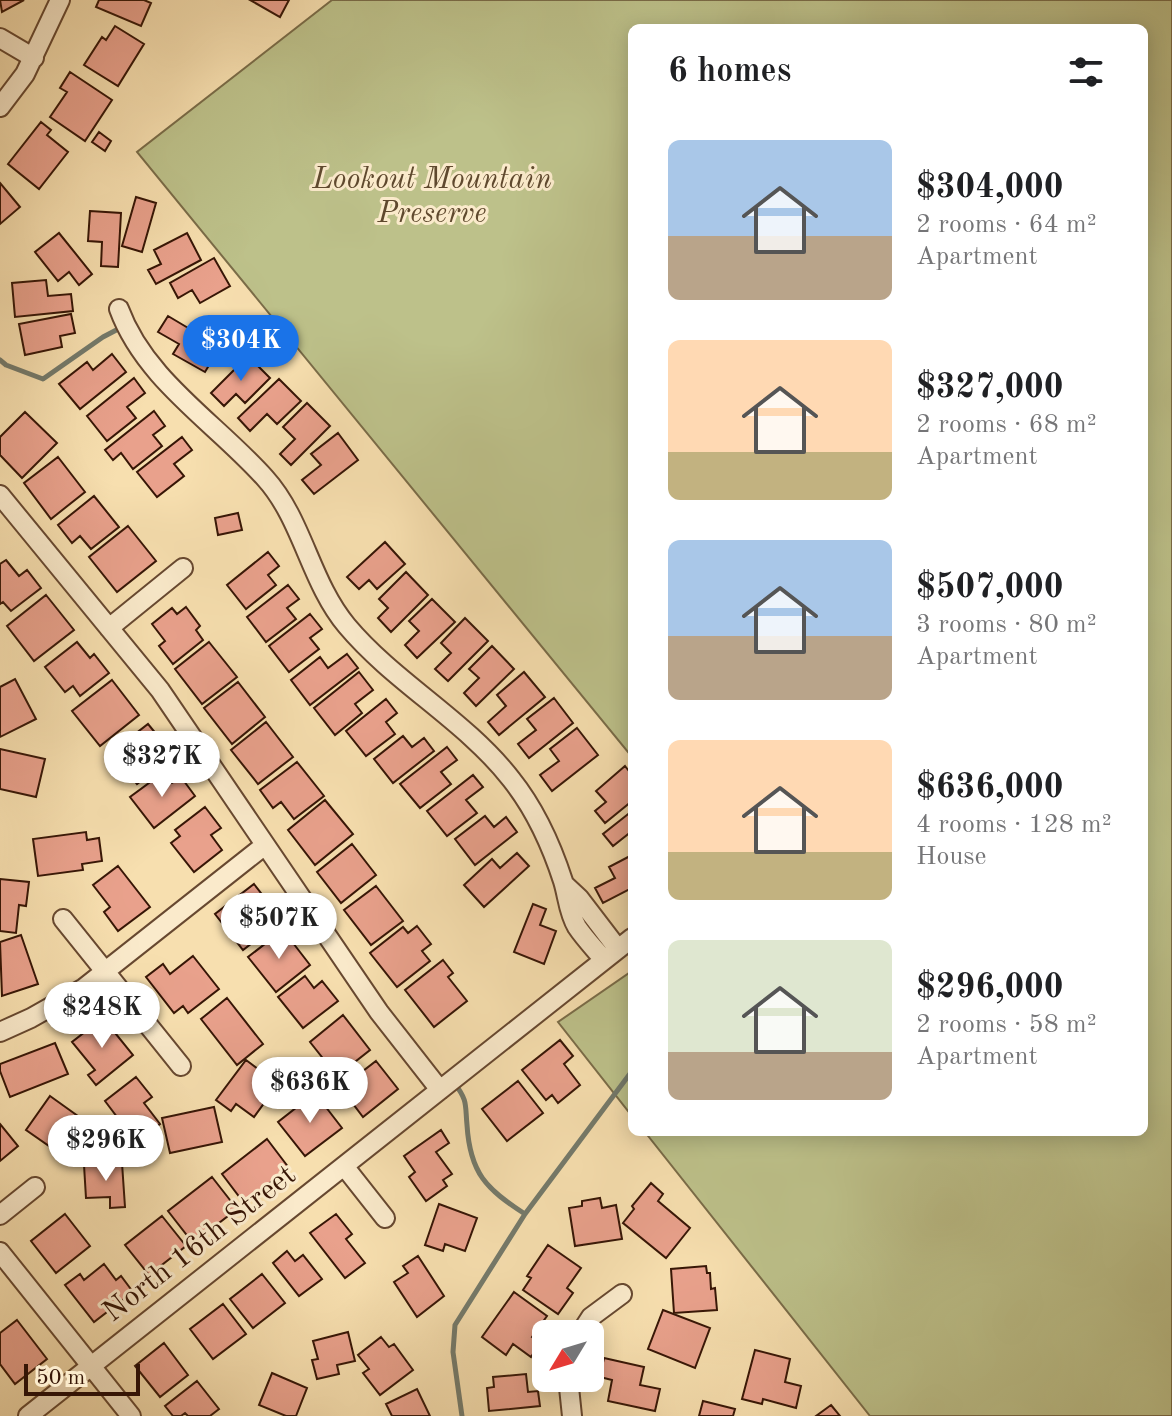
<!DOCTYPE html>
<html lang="en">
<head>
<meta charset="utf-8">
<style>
	body { margin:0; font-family:"Old Standard TT",serif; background:#f2f2f2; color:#202124; height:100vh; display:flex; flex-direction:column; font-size:30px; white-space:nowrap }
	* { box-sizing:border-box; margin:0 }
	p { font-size:26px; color:#757577 }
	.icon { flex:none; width:44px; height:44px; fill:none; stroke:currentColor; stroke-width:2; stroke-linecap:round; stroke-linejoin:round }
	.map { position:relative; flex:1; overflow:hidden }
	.side { position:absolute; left:628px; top:24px; width:520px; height:1112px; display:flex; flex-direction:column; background:#fff; border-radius:12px; box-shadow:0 4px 20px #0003 }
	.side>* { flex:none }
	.needle { width:52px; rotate:232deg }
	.controls { position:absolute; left:532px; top:1320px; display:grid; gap:16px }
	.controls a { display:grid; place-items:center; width:72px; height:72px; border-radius:12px; background:#fff; box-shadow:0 4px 20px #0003; font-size:40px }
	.scale { position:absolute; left:24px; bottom:20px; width:116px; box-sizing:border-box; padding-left:8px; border:4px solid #371606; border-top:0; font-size:22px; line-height:28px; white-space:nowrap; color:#371606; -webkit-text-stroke:6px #faeacb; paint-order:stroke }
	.price { position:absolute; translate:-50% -68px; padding:0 18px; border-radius:28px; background:#fff; color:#222; font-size:26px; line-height:52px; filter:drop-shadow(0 2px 4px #0008) }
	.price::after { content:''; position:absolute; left:50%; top:48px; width:24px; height:18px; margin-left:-12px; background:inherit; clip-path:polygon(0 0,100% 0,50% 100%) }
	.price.current { background:#1a73e8; color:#fff }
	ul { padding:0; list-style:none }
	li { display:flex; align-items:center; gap:24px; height:200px; padding:0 40px }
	li span { display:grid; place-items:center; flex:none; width:224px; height:160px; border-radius:12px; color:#555 }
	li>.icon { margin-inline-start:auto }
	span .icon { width:96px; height:96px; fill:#fffc; stroke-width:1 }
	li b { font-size:34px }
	h2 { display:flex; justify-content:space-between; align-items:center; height:96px; padding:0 40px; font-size:34px }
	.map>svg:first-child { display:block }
	.green { fill:#bdc18a; stroke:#7a6c48; stroke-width:2 }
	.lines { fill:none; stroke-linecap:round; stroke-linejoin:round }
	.stream { stroke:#747a6b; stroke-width:5 }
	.building { fill:#e9a18c; stroke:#371606; stroke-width:2 }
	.minor-casing { stroke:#674830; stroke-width:22 }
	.minor { stroke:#faeacb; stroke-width:18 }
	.labels { text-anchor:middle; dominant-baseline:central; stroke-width:6; stroke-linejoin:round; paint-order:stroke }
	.park-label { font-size:30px; font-style:italic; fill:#5f492e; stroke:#faeacb }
	.street-label { font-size:30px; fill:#371606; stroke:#faeacb }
</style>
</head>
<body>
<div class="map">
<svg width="1172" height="1416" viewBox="0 0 1172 1416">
	<rect width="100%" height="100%" fill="#f7dfaf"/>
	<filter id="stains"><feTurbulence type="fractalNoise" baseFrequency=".0025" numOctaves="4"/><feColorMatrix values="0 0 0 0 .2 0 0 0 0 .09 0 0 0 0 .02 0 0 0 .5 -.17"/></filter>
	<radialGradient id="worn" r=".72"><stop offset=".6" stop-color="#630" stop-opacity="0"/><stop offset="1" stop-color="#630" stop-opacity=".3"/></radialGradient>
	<path class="green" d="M 332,0 L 1172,0 L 1172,1416 L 870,1416 L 645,1132 L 1144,1132 L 1144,28 L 632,28 L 632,757 L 137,152 Z
		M 632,971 L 632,1116 L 558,1022 Z"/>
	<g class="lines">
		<path class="stream" d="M 0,360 L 6,365 L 43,379 L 103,337 L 124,326
			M 455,1084 C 468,1101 465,1105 467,1125 C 470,1173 486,1189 525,1214
			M 462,1416 L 453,1352 L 455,1325 L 525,1214 L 632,1071"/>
	</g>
	<path class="building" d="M 0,0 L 24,0 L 2,12 Z
		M 99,0 L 144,0 L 151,3 L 141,26 L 96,7 Z
		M 250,0 L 289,0 L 280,17 Z
		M 115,26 L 144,44 L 118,86 L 84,65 L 102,37 L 106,40 Z
		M 70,72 L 112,100 L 85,141 L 50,117 L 67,92 L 60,88 Z
		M 41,122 L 51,130 L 47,135 L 68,152 L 39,189 L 8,164 Z
		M 99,132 L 111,141 L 105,151 L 92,142 Z
		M 0,183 L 20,207 L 0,224 Z
		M 136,197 L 156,203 L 142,252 L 122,246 Z
		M 90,211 L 121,213 L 118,267 L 101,266 L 102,242 L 88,241 Z
		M 59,233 L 92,274 L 79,285 L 69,272 L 58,281 L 35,252 Z
		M 187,233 L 201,260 L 156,284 L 148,270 L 161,264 L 154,250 Z
		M 214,258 L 230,286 L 200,303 L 192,290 L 178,298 L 170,283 Z
		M 46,280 L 48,296 L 71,294 L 73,311 L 15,317 L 12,283 Z
		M 71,314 L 75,333 L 60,336 L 62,347 L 25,355 L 19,324 Z
		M 168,316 L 220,347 L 205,372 L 173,354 L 179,344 L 158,332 Z
		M 112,354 L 126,372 L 80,409 L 59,384 L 87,362 L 93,370 Z
		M 248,356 L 270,378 L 245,403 L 236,394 L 224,406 L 211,393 Z
		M 134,378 L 145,393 L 127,407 L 136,418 L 107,441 L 87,416 Z
		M 279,379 L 301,401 L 277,424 L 267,414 L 250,431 L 238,418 Z
		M 307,403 L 330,426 L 291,465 L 280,454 L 295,439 L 283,427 Z
		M 154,411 L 165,426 L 153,435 L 162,446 L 133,469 L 121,453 L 113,460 L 105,450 Z
		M 25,412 L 57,443 L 22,478 L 0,455 L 0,437 Z
		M 338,433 L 358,460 L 314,494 L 302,480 L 321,465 L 311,454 Z
		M 182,437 L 192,450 L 174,464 L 184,476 L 157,497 L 137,472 Z
		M 58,457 L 85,492 L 51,519 L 24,483 Z
		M 94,496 L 119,527 L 91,549 L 80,536 L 72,543 L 58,525 Z
		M 238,513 L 242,530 L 218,535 L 215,518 Z
		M 128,526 L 156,561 L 117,592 L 89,557 Z
		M 385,542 L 405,564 L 377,589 L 369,580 L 359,589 L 347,577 Z
		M 268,552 L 279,566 L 268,575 L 276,585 L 246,609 L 227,585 Z
		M 6,560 L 19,576 L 27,570 L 41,588 L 11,611 L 3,602 L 0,604 L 0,564 Z
		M 406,572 L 428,595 L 391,632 L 378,618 L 388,608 L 379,599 Z
		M 288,585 L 299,599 L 287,608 L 296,619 L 266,642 L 247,617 Z
		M 46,595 L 74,630 L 34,661 L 7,626 Z
		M 432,599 L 455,622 L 417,658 L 405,645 L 419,631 L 409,621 Z
		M 186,607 L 200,626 L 196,630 L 203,640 L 173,664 L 159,646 L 165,641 L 152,624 L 172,608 L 177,614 Z
		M 310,614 L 322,629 L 310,638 L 319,649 L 289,672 L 269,646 Z
		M 465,618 L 488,641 L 448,681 L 435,669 L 451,653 L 441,643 Z
		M 77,642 L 90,658 L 94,654 L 109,673 L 80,696 L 73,686 L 65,692 L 45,667 Z
		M 209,642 L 237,677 L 202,704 L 175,669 Z
		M 492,646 L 514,669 L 476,706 L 464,693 L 479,678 L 469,669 Z
		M 347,654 L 358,668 L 310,705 L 291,680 L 320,657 L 328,668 Z
		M 359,672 L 373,690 L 355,704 L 362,713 L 335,735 L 314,708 Z
		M 524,672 L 545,697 L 499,735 L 488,722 L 506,706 L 497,695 Z
		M 15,679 L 36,719 L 0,737 L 0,687 Z
		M 112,680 L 139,715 L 100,746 L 72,711 Z
		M 238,682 L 265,717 L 232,744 L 204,708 Z
		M 554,698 L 573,723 L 529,758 L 518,744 L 536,730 L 527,719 Z
		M 386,699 L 397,713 L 386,722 L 395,734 L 366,756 L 346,731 Z
		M 266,722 L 293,757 L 258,784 L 231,750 Z
		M 148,724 L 162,741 L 154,747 L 165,762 L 137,784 L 112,752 Z
		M 577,728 L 598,755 L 552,791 L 540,775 L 559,761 L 550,749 Z
		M 403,736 L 412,747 L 424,738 L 434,751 L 393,783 L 374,759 Z
		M 447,747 L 457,760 L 441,772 L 451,784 L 420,808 L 400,784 Z
		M 0,749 L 45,759 L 36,797 L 0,789 Z
		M 297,762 L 324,796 L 294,819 L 281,802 L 273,808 L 260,790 Z
		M 625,766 L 632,775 L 632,801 L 605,823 L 595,811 L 606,802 L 596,791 Z
		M 164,772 L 172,783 L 181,777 L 195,796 L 154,828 L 130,797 Z
		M 473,775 L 483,787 L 466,800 L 477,813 L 447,836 L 427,811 Z
		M 325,800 L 353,834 L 315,865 L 288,830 Z
		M 205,807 L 221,828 L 211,835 L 222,850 L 194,872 L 171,843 L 180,836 L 175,830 Z
		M 632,811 L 632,831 L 613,846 L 603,834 Z
		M 485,816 L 494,827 L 506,817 L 517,832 L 475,865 L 455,839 Z
		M 86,832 L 87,840 L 99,838 L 102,861 L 82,864 L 83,870 L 38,876 L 33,839 Z
		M 352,844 L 376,875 L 341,903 L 317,872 Z
		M 517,853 L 529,866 L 484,907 L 464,885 L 492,859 L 500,868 Z
		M 632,855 L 632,888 L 603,903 L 595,888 L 615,878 L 609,867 Z
		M 118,866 L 150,907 L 118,931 L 104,912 L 110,907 L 93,885 Z
		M 0,879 L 29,882 L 26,906 L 19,905 L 16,933 L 0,931 Z
		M 254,884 L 282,920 L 243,950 L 215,914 Z
		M 376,886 L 403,921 L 371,945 L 344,910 Z
		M 533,904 L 546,909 L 540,925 L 556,931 L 544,964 L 514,952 Z
		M 417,926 L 431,944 L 422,951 L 430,961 L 397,987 L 370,953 L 403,927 L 408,933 Z
		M 283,930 L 310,965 L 276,992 L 248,957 Z
		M 21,935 L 38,984 L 2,996 L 0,942 Z
		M 193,956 L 219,989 L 188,1013 L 183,1006 L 174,1013 L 146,977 L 163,964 L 170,974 Z
		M 443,960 L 453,973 L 448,977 L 467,1001 L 434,1027 L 405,990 Z
		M 305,976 L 314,988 L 322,981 L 338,1001 L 303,1028 L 278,997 Z
		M 227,998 L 263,1044 L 237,1065 L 201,1019 Z
		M 343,1015 L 370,1050 L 337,1076 L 310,1042 Z
		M 103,1018 L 133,1055 L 96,1085 L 88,1075 L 95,1070 L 72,1042 Z
		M 560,1040 L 573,1056 L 564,1064 L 580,1085 L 558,1103 L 552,1095 L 546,1100 L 522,1070 Z
		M 55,1043 L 68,1074 L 10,1097 L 0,1071 L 0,1064 Z
		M 246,1060 L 278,1084 L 254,1117 L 236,1104 L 231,1111 L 216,1100 Z
		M 376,1061 L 398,1089 L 363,1117 L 341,1088 Z
		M 136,1077 L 152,1097 L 144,1103 L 160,1124 L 136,1142 L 105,1101 Z
		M 518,1081 L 543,1113 L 507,1141 L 482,1109 Z
		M 315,1093 L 342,1128 L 305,1156 L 278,1122 Z
		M 50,1096 L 96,1129 L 72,1162 L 26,1130 Z
		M 214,1107 L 222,1142 L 170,1153 L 162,1118 Z
		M 0,1124 L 18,1146 L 0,1161 Z
		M 441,1130 L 449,1143 L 436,1152 L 452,1174 L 443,1180 L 447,1186 L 426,1201 L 409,1177 L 415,1172 L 404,1156 Z
		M 267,1139 L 289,1168 L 244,1203 L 222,1174 Z
		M 122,1163 L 125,1207 L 110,1208 L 110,1197 L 86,1198 L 84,1165 Z
		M 212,1177 L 237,1209 L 193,1243 L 168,1211 Z
		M 651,1183 L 663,1194 L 658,1201 L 690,1228 L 666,1258 L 623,1223 L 634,1209 L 632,1206 Z
		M 600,1198 L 602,1208 L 616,1205 L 622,1239 L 575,1246 L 569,1208 L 582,1206 L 582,1201 Z
		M 439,1204 L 477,1218 L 465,1251 L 445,1244 L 443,1251 L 425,1245 Z
		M 65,1214 L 90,1246 L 56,1273 L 31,1241 Z
		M 336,1214 L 352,1234 L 346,1239 L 365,1263 L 345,1278 L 310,1233 Z
		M 162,1216 L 186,1246 L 149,1275 L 125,1245 Z
		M 548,1245 L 581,1268 L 567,1288 L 573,1293 L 558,1314 L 523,1290 L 531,1278 L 527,1276 Z
		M 287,1251 L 295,1261 L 303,1255 L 322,1279 L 299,1296 L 273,1263 Z
		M 418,1256 L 444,1296 L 417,1317 L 394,1282 L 408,1273 L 403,1266 Z
		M 104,1264 L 116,1280 L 121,1276 L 133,1292 L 94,1322 L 65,1285 L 80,1274 L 84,1280 Z
		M 706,1266 L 707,1273 L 710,1273 L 711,1289 L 715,1288 L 717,1310 L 674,1313 L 671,1269 Z
		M 262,1274 L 285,1303 L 253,1328 L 230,1299 Z
		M 514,1292 L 547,1316 L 532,1337 L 540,1343 L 531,1357 L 513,1344 L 506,1355 L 482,1337 Z
		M 223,1304 L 246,1334 L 213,1359 L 190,1329 Z
		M 663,1310 L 710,1328 L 695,1368 L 648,1349 Z
		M 17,1320 L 47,1359 L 15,1384 L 0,1364 L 0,1333 Z
		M 348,1332 L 355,1361 L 337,1365 L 339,1374 L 317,1379 L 312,1360 L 318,1359 L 313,1341 Z
		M 381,1337 L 389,1347 L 394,1344 L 413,1370 L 380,1395 L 363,1373 L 369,1369 L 358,1355 Z
		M 164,1343 L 188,1375 L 160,1397 L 135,1366 Z
		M 755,1350 L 790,1359 L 785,1382 L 801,1386 L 796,1408 L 763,1399 L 762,1404 L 742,1399 Z
		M 604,1358 L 644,1367 L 640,1385 L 660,1389 L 655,1411 L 608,1401 L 612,1380 L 600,1377 Z
		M 272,1373 L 307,1388 L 296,1416 L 286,1416 L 259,1405 Z
		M 526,1374 L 528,1392 L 538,1391 L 540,1406 L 489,1411 L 487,1388 L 494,1387 L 493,1377 Z
		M 197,1381 L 219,1409 L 210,1416 L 188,1416 L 185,1413 L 181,1416 L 173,1416 L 165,1406 Z
		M 417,1389 L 430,1416 L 392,1416 L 386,1404 Z
		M 703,1401 L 735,1409 L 733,1416 L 699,1416 Z
		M 831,1405 L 840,1416 L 816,1416 Z"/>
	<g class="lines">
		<g class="minor-casing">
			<path id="minor" d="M 0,38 L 34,58
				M 0,107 L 25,74 L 60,0
				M 119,309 C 145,380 216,423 265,478 C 303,520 310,582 347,626 C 395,683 465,720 511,779 C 535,809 551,844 563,881 C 568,897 568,912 577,927 C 585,939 595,949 604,960
				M 0,495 L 160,690 L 379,1012 L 440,1090
				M 109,628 L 183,568
				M 564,884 L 579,898 L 618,949
				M 63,919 L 181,1066
				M 0,1032 L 31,1018 L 84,988 L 265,845
				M 344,1166 L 385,1218
				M 0,1215 L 35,1187
				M 0,1252 L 131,1416
				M 580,1334 L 591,1317 L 622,1294
				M 568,1378 L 572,1416
				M 28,1416 L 632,938"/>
		</g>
		<use href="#minor" class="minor"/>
	</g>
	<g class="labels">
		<g class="park-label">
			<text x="432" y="180">Lookout Mountain<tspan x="432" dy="34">Preserve</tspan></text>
		</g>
		<g class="street-label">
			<text transform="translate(200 1244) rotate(-38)">North 16th Street</text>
		</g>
	</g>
	<rect width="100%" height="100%" filter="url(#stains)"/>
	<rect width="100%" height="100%" fill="url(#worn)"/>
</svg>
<div class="controls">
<a><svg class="needle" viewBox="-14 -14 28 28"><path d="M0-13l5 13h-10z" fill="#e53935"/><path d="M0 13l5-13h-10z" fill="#757577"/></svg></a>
</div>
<div class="scale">50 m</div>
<b class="price current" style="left:241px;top:383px">$304K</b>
<b class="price" style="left:162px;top:799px">$327K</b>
<b class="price" style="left:279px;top:961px">$507K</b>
<b class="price" style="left:102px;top:1050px">$248K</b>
<b class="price" style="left:310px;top:1125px">$636K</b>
<b class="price" style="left:106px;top:1183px">$296K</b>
<section class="side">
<h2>6 homes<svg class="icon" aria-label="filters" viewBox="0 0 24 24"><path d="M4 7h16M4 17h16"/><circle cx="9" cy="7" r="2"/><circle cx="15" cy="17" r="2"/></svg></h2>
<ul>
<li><span style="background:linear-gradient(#a9c7e8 60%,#b9a48a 0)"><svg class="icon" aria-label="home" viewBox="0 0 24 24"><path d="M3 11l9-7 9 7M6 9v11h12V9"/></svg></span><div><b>$304,000</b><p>2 rooms · 64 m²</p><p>Apartment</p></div></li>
<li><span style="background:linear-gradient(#ffd9b3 70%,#c2b280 0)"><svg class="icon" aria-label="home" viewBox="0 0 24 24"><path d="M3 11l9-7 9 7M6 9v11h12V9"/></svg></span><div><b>$327,000</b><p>2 rooms · 68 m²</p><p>Apartment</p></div></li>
<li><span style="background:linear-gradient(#a9c7e8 60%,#b9a48a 0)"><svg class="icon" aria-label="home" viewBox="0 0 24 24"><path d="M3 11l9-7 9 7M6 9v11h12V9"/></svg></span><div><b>$507,000</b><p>3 rooms · 80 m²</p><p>Apartment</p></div></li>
<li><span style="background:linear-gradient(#ffd9b3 70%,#c2b280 0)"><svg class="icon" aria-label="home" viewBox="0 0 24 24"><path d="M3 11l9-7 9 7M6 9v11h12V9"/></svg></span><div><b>$636,000</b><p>4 rooms · 128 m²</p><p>House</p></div></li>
<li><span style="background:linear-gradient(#dfe7d0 70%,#b9a48a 0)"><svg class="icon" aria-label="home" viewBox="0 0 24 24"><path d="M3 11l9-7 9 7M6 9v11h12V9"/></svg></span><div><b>$296,000</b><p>2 rooms · 58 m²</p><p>Apartment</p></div></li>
</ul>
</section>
</div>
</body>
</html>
